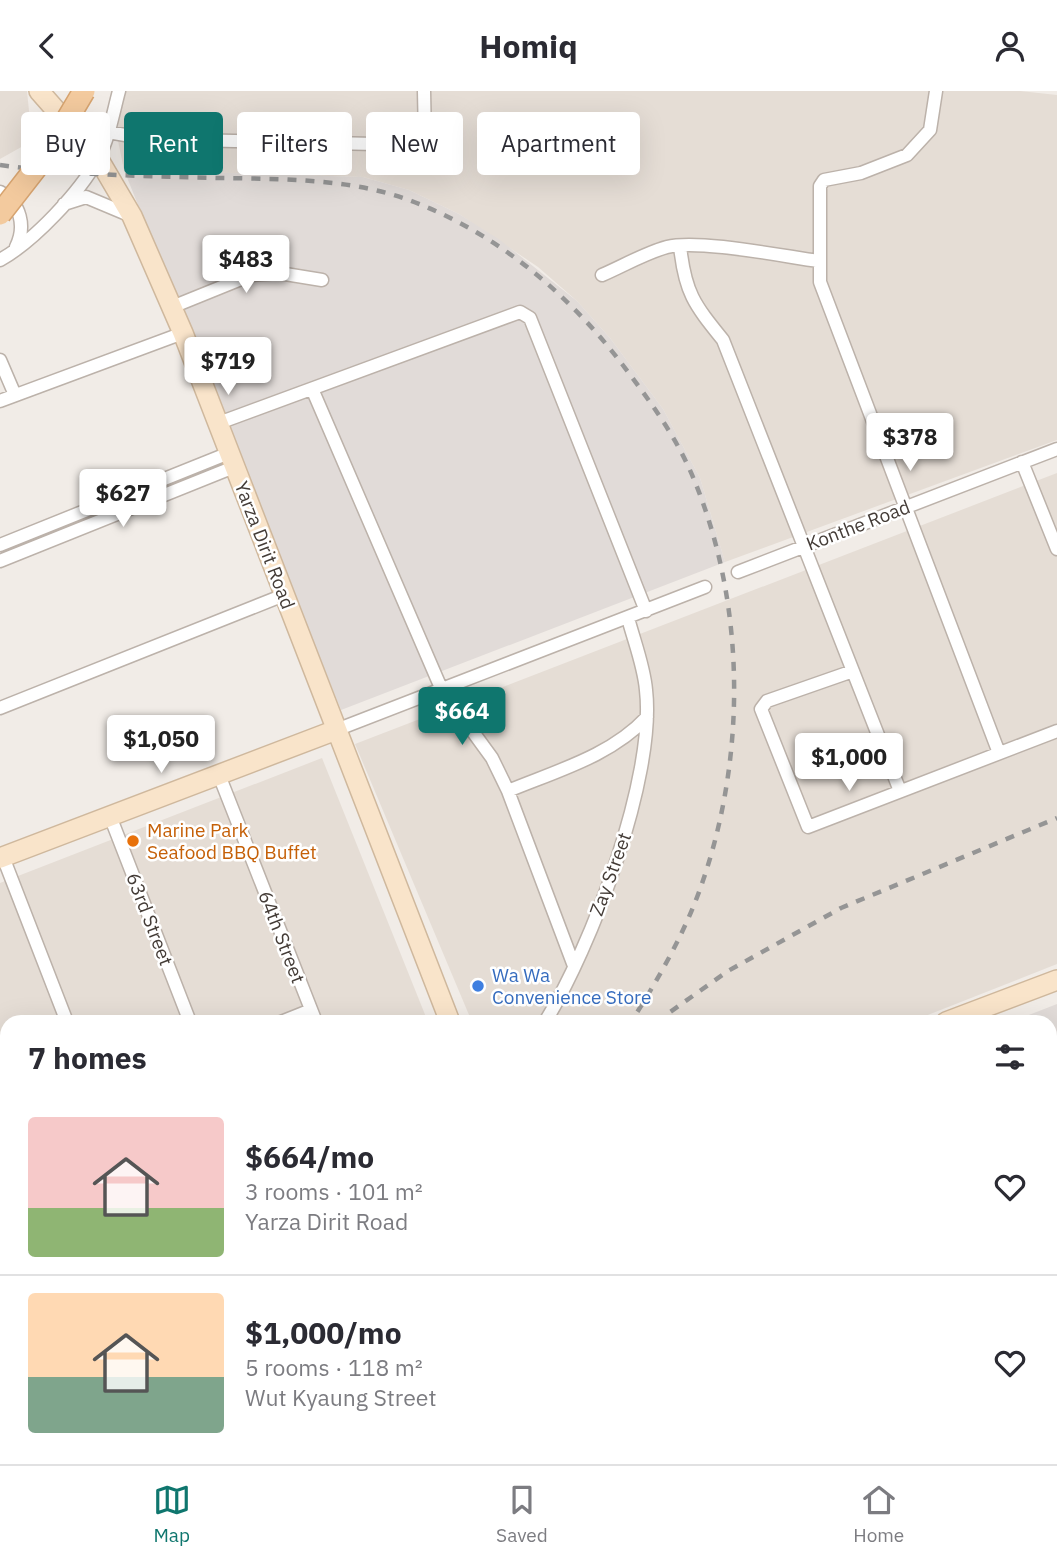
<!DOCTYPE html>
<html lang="en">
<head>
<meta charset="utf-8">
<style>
	body { margin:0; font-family:"IBM Plex Sans",sans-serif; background:#f7f7f7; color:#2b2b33; height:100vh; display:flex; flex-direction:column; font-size:26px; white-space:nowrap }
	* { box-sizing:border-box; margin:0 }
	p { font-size:23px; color:#7c7c81 }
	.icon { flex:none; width:38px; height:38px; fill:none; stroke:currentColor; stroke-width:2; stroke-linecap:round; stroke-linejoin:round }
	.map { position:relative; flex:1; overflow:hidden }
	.drawer { position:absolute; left:0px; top:924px; width:1057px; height:450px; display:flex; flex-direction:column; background:#fff; border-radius:21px 21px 0 0; box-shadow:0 7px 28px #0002 }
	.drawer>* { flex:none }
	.guide { position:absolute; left:21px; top:21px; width:700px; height:63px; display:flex; gap:14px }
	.price { position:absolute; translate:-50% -60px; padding:0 16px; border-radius:7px; background:#fff; color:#222; font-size:23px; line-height:46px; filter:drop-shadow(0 2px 4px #0008) }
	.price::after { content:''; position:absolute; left:50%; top:42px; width:21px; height:16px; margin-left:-10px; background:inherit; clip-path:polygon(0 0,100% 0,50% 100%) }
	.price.on { background:#0f766e; color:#fff }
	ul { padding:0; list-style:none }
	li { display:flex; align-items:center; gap:21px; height:175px; padding:0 28px }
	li+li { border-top:2px solid #e1e1e2 }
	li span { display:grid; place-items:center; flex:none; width:196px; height:140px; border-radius:7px; color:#555 }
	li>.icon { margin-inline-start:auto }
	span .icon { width:84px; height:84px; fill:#fffc; stroke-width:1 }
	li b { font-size:30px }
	h2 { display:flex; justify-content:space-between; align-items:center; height:84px; padding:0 28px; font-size:30px }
	.tag { padding:0 24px; border-radius:7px; background:#fff; box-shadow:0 7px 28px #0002; font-size:24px; line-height:63px }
	.tag.on { background:#0f766e; color:#fff }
	header { display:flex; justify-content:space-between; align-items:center; height:91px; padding:0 28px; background:#fff; font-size:32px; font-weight:800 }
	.dock { display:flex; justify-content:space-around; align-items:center; height:98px; border-top:2px solid #e1e1e2; background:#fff; font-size:19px; color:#7c7c81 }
	.dock a { display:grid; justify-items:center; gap:4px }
	.dock .on { color:#0f766e }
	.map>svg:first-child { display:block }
	.residential { fill:#e5ddd5 }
	.industrial { fill:#e1dbd8 }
	.parking { fill:#e0dddb }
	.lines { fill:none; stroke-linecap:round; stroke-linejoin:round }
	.street-casing { stroke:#bcb2aa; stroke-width:15 }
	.secondary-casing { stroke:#cfb89d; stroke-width:22 }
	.street { stroke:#fff; stroke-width:12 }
	.secondary { stroke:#f9e4ca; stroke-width:19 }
	.tram { stroke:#959595; stroke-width:2 }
	.rail { stroke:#959595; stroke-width:4.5; stroke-dasharray:9 9; stroke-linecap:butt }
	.primary-bridge-casing { stroke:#d7a470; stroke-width:24; stroke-linecap:butt }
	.primary-bridge { stroke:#f3ca9e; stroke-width:21 }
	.food-dot { fill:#e8710a; stroke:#fff; stroke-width:2.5 }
	.shop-dot { fill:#3f7fe0; stroke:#fff; stroke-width:2.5 }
	.labels { text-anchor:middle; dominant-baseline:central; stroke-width:5; stroke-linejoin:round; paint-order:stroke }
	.street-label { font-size:19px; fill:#443c37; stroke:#fff }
	.food-label { font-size:19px; fill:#c56008; stroke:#fff; text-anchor:start }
	.shop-label { font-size:19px; fill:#366cbe; stroke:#fff; text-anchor:start }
</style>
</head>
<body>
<header><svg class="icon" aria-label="back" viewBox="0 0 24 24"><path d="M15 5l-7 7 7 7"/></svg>Homiq<svg class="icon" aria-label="person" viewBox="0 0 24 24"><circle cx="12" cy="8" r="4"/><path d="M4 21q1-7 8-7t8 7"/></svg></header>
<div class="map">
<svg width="1057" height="1373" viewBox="0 0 1057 1373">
	<rect width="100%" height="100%" fill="#f1ece7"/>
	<path class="residential" d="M 0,0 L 27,0 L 32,50 L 0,68 Z
		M 123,0 L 1020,0 L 1057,4 L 1057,349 L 725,471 L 700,387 L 663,318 L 610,247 L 577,210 L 538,176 L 459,123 L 409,99 L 363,86 L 124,79 L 116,40 Z
		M 1057,382 L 1057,873 L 910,931 L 472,931 L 355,653 Z
		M 322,667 L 428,931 L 7,931 L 7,958 L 0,940 L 0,792 Z"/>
	<path class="industrial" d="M 124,79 L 363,86 L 409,99 L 459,123 L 500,149 L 577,210 L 610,247 L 663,318 L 700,387 L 725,471 L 341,619 Z
		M 1057,913 L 1057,1373 L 0,1373 L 0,1322 L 7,1319 L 7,1367 L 1050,1367 L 1050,931 L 1011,931 Z
		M 0,940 L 7,958 L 7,1219 L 0,1221 Z"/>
	<path class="parking" d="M 183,1367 L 661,1367 L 663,1373 L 186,1373 Z"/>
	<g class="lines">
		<g class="street-casing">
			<path id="street" d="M 936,0 L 930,39 L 907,64 L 861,82 L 824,89 L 820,95 L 820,191 L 999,662
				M 108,41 L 148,48 L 419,54 L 425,48 L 424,0
				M 0,101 C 21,112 26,136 16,156
				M 64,113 L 86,106 L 129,124
				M 680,155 C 685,202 694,213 723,249 L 900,700
				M 0,169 C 34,150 79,102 98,68 C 109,47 113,22 119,0
				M 602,184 C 623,175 645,162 667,156 C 698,148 782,165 818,170
				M 172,216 L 251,184 L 279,182 L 322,189
				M 0,269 L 15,304
				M 313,300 L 441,597 L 492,667 L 508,700 L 574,875
				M 0,310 L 183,242
				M 216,333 L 520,221 L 530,227 L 646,520
				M 1022,371 L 1057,458
				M 0,454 L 229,362
				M 0,470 L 234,376
				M 738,481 L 1057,358
				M 853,580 L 767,610 L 761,618 L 808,736 L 1057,640
				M 0,617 L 284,504
				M 336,639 L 705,496
				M 219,684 L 316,931
				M 508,700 C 556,680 611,665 647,626
				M 110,725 L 190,931
				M 3,766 L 67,931
				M 281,931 L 311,919
				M 545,931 C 591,857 656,686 646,599 C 644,575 634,550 628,527
				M 0,1080 L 7,1098
				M 1050,1124 L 1057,1134"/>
		</g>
		<g class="secondary-casing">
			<path id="secondary" d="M 39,0 L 98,67 L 132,125 L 183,242 L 450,931
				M 0,767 L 336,639
				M 946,931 L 1057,889
				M 0,1240 L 7,1237"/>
		</g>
		<use href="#street" class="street"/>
		<use href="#secondary" class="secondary"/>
		<path class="tram" d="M 0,1315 L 7,1312"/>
		<path class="rail" d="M 0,74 C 72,84 143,85 216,87 C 279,88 349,87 409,109 C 495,141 567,201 622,273 C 650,310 678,348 695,391 C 747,519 746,672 699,801 C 682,847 657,890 631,931
			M 656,931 L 728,880 L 841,817 L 1057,727"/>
		<g class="primary-bridge-casing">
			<path id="primary-bridge" d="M 0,123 L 46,64 L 84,0"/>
		</g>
		<use href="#primary-bridge" class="primary-bridge"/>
	</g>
	<circle class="food-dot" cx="133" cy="750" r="7"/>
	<circle class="shop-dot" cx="478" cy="895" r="7"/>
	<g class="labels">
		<g class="street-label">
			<text transform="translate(858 434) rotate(-21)">Konthe Road</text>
			<text transform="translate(265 454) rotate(69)">Yarza Dirit Road</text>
			<text transform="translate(610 783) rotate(-70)">Zay Street</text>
			<text transform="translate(150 828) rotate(69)">63rd Street</text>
			<text transform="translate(282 846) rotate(69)">64th Street</text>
		</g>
		<g class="food-label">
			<text x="147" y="739">Marine Park<tspan x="147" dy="22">Seafood BBQ Buffet</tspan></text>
		</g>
		<g class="shop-label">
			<text x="492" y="884">Wa Wa<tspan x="492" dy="22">Convenience Store</tspan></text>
		</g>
	</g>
</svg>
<b class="price" style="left:246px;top:204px">$483</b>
<b class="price" style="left:228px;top:306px">$719</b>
<b class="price" style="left:910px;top:382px">$378</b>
<b class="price" style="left:123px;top:438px">$627</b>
<b class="price on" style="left:462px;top:656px">$664</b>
<b class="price" style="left:161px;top:684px">$1,050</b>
<b class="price" style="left:849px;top:702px">$1,000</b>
<div class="guide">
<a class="tag">Buy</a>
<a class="tag on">Rent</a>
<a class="tag">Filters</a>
<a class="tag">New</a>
<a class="tag">Apartment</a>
</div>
<section class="drawer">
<h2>7 homes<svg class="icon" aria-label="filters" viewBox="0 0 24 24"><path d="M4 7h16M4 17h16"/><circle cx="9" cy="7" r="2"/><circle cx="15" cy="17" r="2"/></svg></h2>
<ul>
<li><span style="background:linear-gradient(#f6c9c9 65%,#8fb573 0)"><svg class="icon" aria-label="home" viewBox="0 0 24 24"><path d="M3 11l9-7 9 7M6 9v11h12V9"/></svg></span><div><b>$664/mo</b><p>3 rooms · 101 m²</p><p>Yarza Dirit Road</p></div><svg class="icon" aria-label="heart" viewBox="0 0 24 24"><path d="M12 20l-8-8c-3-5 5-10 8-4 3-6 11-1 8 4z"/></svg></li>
<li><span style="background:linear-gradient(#ffd9b3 60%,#7fa58c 0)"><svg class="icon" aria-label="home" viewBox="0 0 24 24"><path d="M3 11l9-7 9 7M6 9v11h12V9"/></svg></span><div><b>$1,000/mo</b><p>5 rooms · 118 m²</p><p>Wut Kyaung Street</p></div><svg class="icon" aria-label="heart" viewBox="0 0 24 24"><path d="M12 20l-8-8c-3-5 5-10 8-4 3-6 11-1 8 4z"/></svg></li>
</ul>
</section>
</div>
<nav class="dock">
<a class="on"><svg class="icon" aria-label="map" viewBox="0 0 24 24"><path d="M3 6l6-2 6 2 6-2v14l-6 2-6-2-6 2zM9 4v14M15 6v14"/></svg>Map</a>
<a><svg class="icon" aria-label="saved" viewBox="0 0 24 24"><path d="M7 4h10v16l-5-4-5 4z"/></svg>Saved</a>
<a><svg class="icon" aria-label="home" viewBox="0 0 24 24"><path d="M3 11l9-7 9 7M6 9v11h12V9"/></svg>Home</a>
</nav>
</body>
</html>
